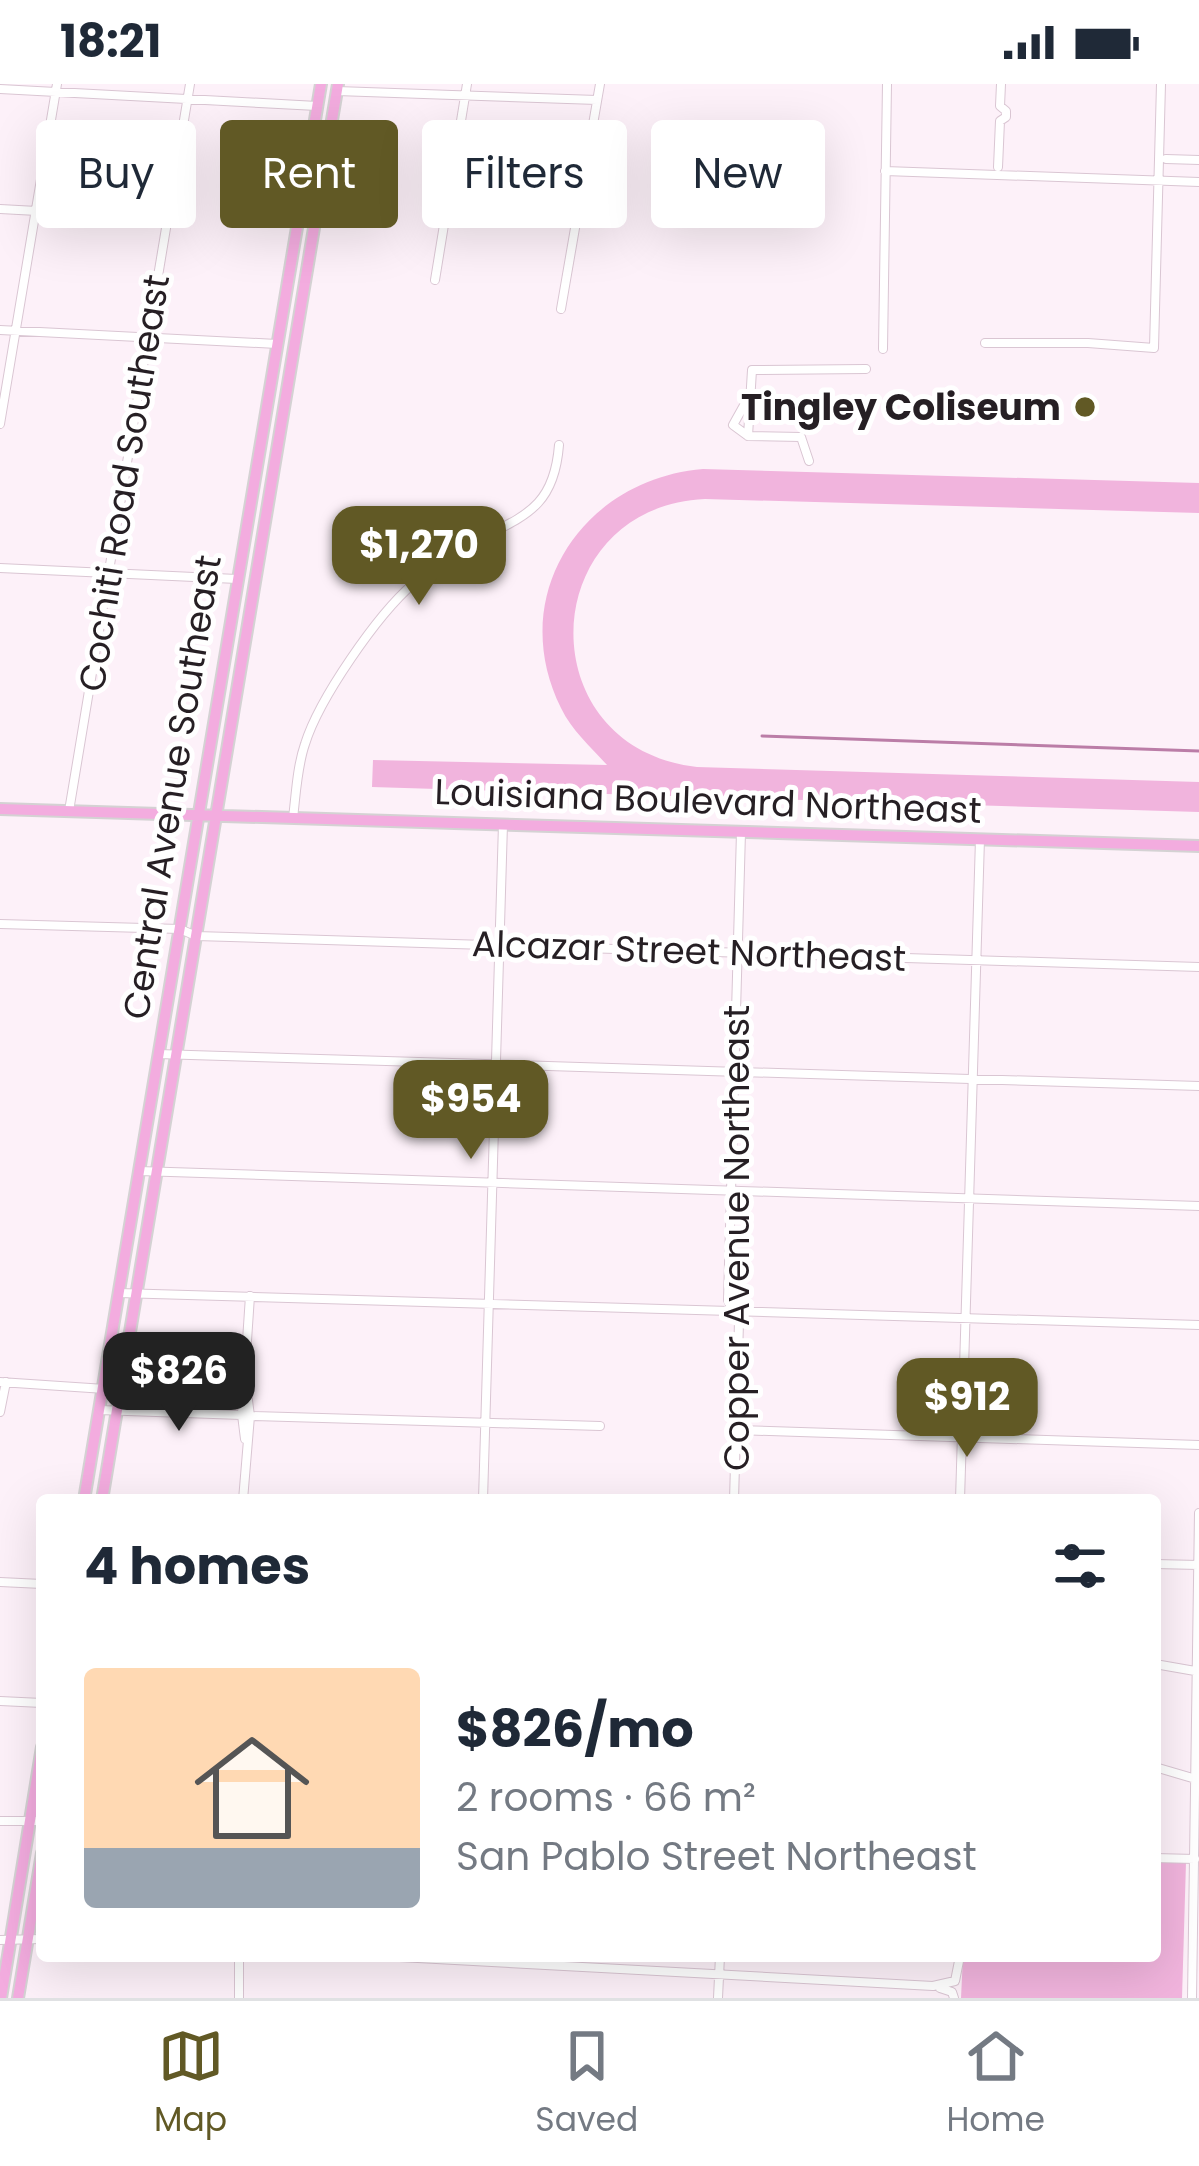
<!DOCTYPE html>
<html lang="en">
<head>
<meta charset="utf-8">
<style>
	body { margin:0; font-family:Poppins,sans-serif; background:#f2f2f3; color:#1f2937; height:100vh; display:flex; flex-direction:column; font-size:45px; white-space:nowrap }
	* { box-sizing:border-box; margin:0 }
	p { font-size:39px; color:#747a83 }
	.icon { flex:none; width:66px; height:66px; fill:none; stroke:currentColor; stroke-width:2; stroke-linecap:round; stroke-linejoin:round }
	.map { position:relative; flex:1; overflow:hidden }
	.panel { position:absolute; left:36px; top:1410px; width:1125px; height:468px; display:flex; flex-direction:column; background:#fff; border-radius:12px; box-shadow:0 12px 48px #0002 }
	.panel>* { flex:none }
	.guide { position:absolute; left:36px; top:36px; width:1128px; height:108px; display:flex; gap:24px }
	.price { position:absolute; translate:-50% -102px; padding:0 27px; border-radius:24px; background:#615925; color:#fff; font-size:39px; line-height:78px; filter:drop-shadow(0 3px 6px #0008) }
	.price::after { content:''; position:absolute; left:50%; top:72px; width:36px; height:27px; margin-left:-18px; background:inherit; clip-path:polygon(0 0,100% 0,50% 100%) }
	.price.on { background:#222; color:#fff }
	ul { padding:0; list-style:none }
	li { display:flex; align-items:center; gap:36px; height:300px; padding:0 48px }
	li span { display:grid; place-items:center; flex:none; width:336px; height:240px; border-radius:12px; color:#555 }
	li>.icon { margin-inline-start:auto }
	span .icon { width:144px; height:144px; fill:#fffc; stroke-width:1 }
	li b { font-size:51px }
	h2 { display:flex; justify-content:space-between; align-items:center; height:144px; padding:0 48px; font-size:51px }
	.chip { padding:0 42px; border-radius:12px; background:#fff; box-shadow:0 12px 48px #0002; font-size:42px; line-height:108px }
	.chip.on { background:#615925; color:#fff }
	.status { display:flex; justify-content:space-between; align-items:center; height:84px; padding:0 60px; background:#fff; direction:ltr }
	.status svg { height:33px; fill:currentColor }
	.tabs { display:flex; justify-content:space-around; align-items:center; height:168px; border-top:3px solid #e0e1e3; background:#fff; font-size:33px; color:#747a83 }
	.tabs a { display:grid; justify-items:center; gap:6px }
	.tabs .on { color:#615925 }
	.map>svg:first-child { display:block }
	.green { fill:#f1b4dd }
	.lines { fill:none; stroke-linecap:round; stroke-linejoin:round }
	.stream { stroke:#bb7da7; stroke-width:3 }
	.minor-casing { stroke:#dac6d3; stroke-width:10 }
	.major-casing { stroke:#d4d2d3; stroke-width:14 }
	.minor { stroke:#fff; stroke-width:8 }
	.major { stroke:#f3acdf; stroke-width:10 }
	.poi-dot { fill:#615925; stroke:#fff; stroke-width:4.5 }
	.labels { text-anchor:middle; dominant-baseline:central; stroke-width:10; stroke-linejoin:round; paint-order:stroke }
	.poi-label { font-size:36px; font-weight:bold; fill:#261f24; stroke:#fff; text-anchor:end }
	.street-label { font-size:36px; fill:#261f24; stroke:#fff }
</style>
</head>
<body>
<div class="status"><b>18:21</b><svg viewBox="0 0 49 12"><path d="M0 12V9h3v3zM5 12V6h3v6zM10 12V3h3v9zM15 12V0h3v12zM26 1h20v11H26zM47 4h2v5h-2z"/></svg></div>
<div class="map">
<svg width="1199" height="1914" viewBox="0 0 1199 1914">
	<rect width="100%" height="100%" fill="#fdf1f9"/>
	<path class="green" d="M 703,385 L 1199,399 L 1199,429 L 705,415 C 535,423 527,664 697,683 L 1199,698 L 1199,728 L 372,703 L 373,676 L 607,681 C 591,663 572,647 561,624 C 505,511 583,395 703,385 Z
		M 1155,1778 L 1186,1778 L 1182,1914 L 961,1914 L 963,1872 L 1155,1872 Z"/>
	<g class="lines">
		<path class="stream" d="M 762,652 L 1199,667"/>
		<g class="minor-casing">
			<path id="minor" d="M 0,5 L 317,22
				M 337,7 L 597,16
				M 1166,75 L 1199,76
				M 998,83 L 1000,37 L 1006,33 L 1006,27 L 1000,22 L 1001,0
				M 885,87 L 1199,98
				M 0,125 L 37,127
				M 101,133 L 167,138
				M 435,196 L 467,0
				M 561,225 L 600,0
				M 0,246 L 277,260
				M 985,259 L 1088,259 L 1154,264 L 1161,0
				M 883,265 L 887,0
				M 747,316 L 733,341 L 748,352
				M 0,340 L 57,0
				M 809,377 L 801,353 L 748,352 L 752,286 L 866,285
				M 0,484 L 237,495
				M 69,727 L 190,0
				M 293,734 C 296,710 297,683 305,660 C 319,615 377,531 413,500 C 431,484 452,469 474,458 C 523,432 554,425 559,361
				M 0,840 L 180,845 L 196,852 L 1199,883
				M 158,970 L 1199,1002
				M 139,1087 L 1199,1122
				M 119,1209 L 1199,1241
				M 0,1298 L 120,1306
				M 99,1326 L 242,1331
				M 0,1328 L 6,1298
				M 250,1332 L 600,1342
				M 737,1346 L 1199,1361
				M 245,1355 L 242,1331 L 250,1212
				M 243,1416 L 250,1332 L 247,1309
				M 483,1416 L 503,740
				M 734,1416 L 739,1238 L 728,1216 L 741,748
				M 960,1416 L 980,755
				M 1155,1480 L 1199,1481
				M 0,1498 L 42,1500
				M 1155,1580 L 1195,1587
				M 0,1617 L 42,1619
				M 1155,1683 L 1199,1696
				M 0,1737 L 42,1737
				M 1155,1774 L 1195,1775
				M 0,1856 L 42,1855
				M 239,1872 L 239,1914
				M 381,1872 L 933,1902 L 955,1897 L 960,1872
				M 940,1904 L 952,1908 L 954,1914
				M 718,1914 L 720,1872
				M 1192,1914 L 1199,1429"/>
		</g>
		<g class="major-casing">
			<path id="major" d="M 0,725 L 1199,762
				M 84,1416 L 321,0
				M 102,1416 L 338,0
				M 1,1914 L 42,1663
				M 18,1914 L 42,1769"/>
		</g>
		<use href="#minor" class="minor"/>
		<use href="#major" class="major"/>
	</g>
	<circle class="poi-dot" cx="1085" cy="323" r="12"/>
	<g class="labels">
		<g class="poi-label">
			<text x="1061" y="323">Tingley Coliseum</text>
		</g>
		<g class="street-label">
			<text transform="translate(124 399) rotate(-81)">Cochiti Road Southeast</text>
			<text transform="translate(172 703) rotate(-81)">Central Avenue Southeast</text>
			<text transform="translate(708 717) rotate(2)">Louisiana Boulevard Northeast</text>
			<text transform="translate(689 867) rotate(2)">Alcazar Street Northeast</text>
			<text transform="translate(736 1154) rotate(-90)">Copper Avenue Northeast</text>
		</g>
	</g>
</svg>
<b class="price" style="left:419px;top:524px">$1,270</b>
<b class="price" style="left:471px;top:1078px">$954</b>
<b class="price on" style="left:179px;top:1350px">$826</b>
<b class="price" style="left:967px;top:1376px">$912</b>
<div class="guide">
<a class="chip">Buy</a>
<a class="chip on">Rent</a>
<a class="chip">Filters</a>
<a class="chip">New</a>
</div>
<section class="panel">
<h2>4 homes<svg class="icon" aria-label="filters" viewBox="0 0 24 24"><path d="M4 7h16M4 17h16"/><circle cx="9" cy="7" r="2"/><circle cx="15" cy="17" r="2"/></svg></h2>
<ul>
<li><span style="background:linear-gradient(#ffd9b3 75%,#9aa5b1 0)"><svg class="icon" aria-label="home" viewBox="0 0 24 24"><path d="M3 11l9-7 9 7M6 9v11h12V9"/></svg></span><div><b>$826/mo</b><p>2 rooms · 66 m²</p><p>San Pablo Street Northeast</p></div></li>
</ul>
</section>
</div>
<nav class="tabs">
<a class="on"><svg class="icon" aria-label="map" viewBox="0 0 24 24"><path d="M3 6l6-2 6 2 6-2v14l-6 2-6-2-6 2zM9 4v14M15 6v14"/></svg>Map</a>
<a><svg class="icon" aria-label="saved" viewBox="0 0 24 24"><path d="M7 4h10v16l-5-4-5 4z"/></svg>Saved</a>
<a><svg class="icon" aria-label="home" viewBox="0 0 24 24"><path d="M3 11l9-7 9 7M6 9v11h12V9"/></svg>Home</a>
</nav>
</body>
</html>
